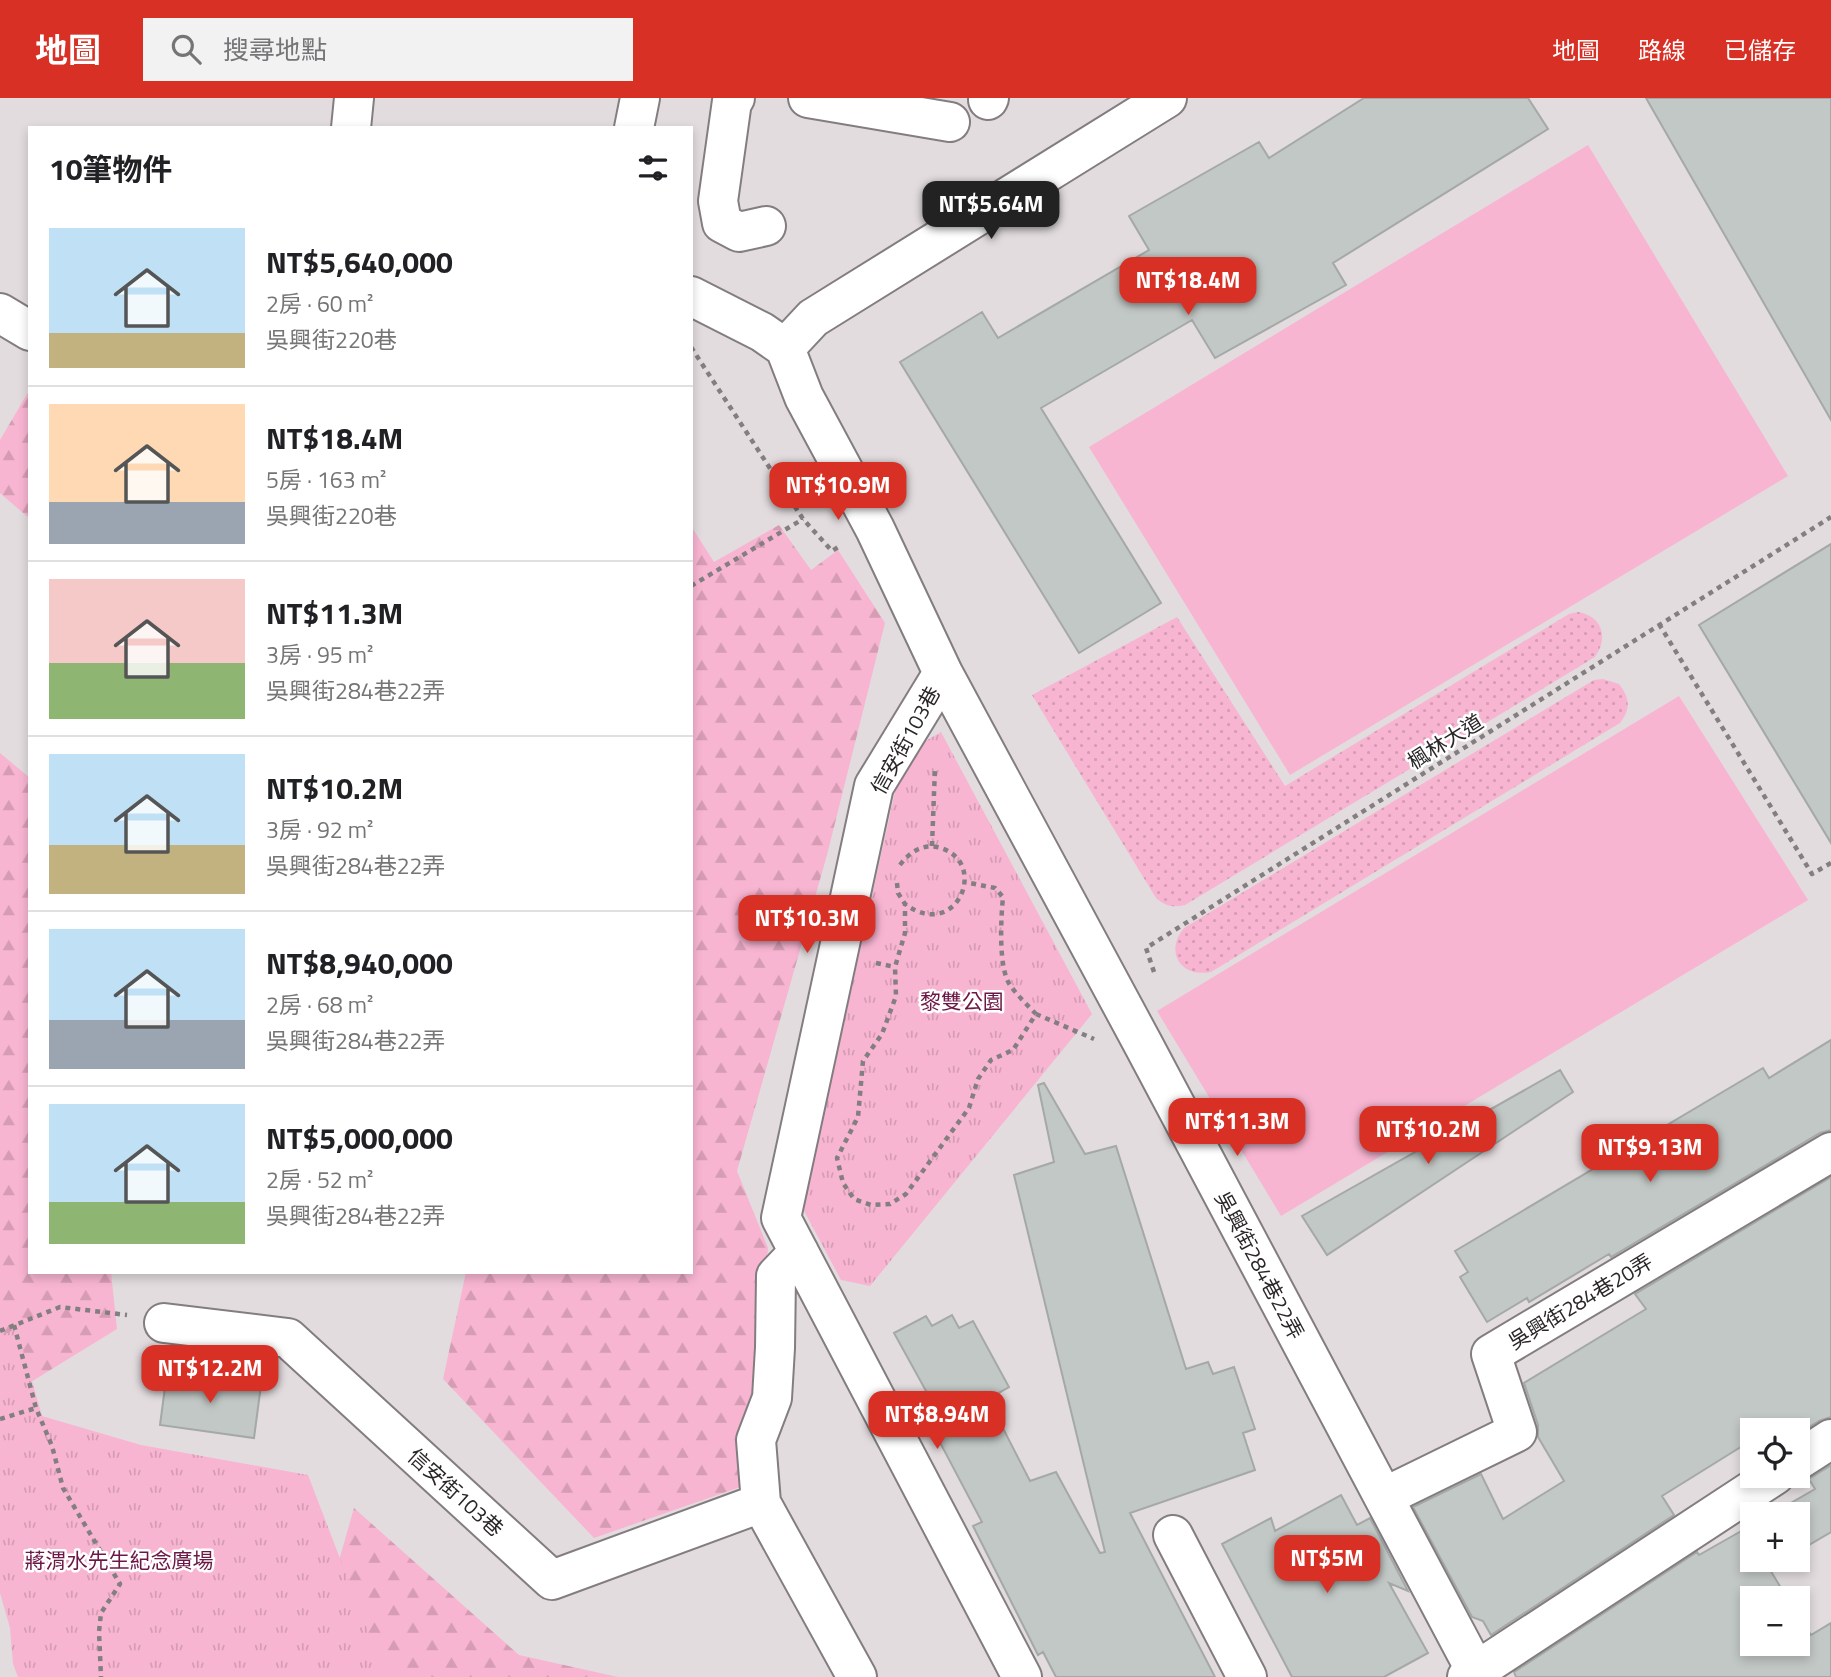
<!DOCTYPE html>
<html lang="zh-TW">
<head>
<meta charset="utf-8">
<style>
	body { margin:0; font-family:"Titillium Web","Noto Sans TC",sans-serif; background:#f2f2f2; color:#202124; height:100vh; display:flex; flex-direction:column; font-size:26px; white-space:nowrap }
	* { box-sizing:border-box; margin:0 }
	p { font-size:23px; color:#757577 }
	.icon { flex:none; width:38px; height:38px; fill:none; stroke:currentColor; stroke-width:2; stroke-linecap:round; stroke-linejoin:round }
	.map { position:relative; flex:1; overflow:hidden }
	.side { position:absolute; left:28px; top:28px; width:665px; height:1148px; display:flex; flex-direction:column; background:#fff; border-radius:0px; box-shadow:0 4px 10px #0003 }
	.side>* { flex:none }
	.tools { position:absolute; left:1740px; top:1320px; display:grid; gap:14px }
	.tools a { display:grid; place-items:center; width:70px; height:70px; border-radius:0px; background:#fff; box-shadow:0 4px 10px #0003; font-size:35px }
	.price { position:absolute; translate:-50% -60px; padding:0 16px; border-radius:14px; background:#d93025; color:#fff; font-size:23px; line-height:46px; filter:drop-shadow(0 2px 4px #0008) }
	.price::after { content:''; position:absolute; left:50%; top:42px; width:21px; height:16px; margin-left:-10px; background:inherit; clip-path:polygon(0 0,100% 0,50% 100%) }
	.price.selected { background:#222; color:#fff }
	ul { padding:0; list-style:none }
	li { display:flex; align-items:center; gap:21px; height:175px; padding:0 21px }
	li+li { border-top:2px solid #e0e0e0 }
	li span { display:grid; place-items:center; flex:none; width:196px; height:140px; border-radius:0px; color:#555 }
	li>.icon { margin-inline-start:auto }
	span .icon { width:84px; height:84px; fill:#fffc; stroke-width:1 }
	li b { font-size:30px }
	h2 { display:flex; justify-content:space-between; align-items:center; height:84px; padding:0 21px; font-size:30px }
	header { display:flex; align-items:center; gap:42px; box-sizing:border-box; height:98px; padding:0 35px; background:#d93025; color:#fff }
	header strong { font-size:33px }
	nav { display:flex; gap:38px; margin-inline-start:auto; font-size:24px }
	.search { width:490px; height:63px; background:#f2f2f2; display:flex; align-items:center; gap:18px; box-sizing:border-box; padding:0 24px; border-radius:0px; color:#757577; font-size:26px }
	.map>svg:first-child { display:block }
	.grass { fill:url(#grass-dots) }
	.forest { fill:url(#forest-firs) }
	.park { fill:url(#park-tufts) }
	.pitch { fill:#f8b5d2 }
	.building { fill:#c2c8c5; stroke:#a4a9a7; stroke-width:2 }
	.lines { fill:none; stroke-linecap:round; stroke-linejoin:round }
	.minor-casing { stroke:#837d80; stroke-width:42 }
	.path { stroke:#837f81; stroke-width:4.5; stroke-dasharray:5 5; stroke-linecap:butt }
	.minor { stroke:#fff; stroke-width:38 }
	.labels { text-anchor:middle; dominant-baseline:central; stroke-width:5; stroke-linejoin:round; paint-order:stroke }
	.street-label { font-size:21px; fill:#2a2728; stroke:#fff }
	.park-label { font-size:21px; fill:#6d1746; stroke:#fff }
</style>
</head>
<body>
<header>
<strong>地圖</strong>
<div class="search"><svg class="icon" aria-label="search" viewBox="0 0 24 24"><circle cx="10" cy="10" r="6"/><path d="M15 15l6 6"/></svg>搜尋地點</div>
<nav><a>地圖</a><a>路線</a><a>已儲存</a></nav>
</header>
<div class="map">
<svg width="1831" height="1579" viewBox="0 0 1831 1579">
	<defs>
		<pattern id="grass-dots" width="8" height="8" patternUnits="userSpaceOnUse" patternTransform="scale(1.75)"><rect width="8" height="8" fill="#f8b5d2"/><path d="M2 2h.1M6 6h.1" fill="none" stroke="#d59cb4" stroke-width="1.8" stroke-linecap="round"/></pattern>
		<pattern id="forest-firs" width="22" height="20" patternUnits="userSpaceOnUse" patternTransform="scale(1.75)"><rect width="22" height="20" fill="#f8b5d2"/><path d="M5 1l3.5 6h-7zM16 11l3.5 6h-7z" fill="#d59cb4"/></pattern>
		<pattern id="park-tufts" width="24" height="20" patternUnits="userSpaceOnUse" patternTransform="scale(1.75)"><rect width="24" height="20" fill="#f8b5d2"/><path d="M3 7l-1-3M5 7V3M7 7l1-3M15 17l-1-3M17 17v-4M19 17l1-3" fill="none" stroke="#d59cb4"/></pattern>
	</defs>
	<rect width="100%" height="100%" fill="#e2dcdf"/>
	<path class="grass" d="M 1578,514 C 1602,518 1609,539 1595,559 L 1185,807 C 1173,810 1165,808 1156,800 L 1032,597 L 1177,519 L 1285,688 L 1569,516 Z
		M 1603,581 L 1619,586 C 1630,600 1631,611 1620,625 L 1211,874 C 1181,880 1164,854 1184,830 L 1594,582 Z"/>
	<path class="forest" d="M 30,291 L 30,421 L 0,395 L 0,342 Z
		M 779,427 L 811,472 L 838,452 L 885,525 L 827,757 L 737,1073 L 768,1150 L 746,1387 L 594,1440 L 443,1281 L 466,1174 L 691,1174 L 691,428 L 714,464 Z
		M 0,655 L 30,680 L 30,1174 L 111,1174 L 117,1231 L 0,1303 Z
		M 354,1410 L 519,1557 L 618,1579 L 367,1579 L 324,1515 Z"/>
	<path class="park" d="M 941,634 L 1092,916 L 870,1188 L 841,1182 L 803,1111 L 900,671 L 915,649 Z
		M 17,1231 L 42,1318 L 141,1347 L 308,1377 L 374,1549 L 396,1579 L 18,1579 L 13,1566 L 10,1530 L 0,1495 L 0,1238 Z"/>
	<path class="pitch" d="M 1588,47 L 1788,378 L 1290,677 L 1089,349 Z
		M 1679,598 L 1808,802 L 1281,1118 L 1157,913 Z"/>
	<path class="building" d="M 1364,0 L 1528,0 L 1548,31 L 1333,165 L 1346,187 L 1215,260 L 1192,222 L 1041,310 L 1161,505 L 1079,555 L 900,264 L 982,214 L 998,240 L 1149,152 L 1129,118 L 1259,44 L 1269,60 Z
		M 1646,0 L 1831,0 L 1831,322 Z
		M 1831,446 L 1831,745 L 1699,527 Z
		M 1831,942 L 1831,1032 L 1820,1035 L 1611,1159 L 1609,1156 L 1529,1204 L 1527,1200 L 1487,1224 L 1460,1179 L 1468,1174 L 1455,1153 L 1763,970 L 1769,980 Z
		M 1560,972 L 1573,994 L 1327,1157 L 1302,1118 Z
		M 1044,985 L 1085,1056 L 1116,1048 L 1186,1271 L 1208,1264 L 1213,1276 L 1234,1269 L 1255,1331 L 1243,1335 L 1255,1372 L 1130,1415 L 1215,1579 L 1056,1579 L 1043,1554 L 1038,1557 L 973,1428 L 982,1424 L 936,1337 L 947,1331 L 894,1235 L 926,1218 L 932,1228 L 952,1217 L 959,1230 L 973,1223 L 1009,1289 L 988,1301 L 1030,1383 L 1056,1374 L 1100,1455 L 1105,1454 L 1014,1077 L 1054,1064 L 1038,987 Z
		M 1831,1079 L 1831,1319 L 1819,1323 L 1797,1337 L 1797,1332 L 1778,1332 L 1775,1327 L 1768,1332 L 1752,1332 L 1752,1342 L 1662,1398 L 1674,1417 L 1491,1537 L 1483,1523 L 1472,1519 L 1413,1409 L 1481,1376 L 1503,1421 L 1564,1383 L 1538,1339 L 1538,1327 L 1524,1285 L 1646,1211 L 1635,1196 Z
		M 167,1274 L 261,1287 L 254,1340 L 160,1327 Z
		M 1831,1367 L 1831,1434 L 1797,1454 L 1797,1416 L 1772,1416 L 1815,1391 L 1809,1381 Z
		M 1341,1397 L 1357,1427 L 1370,1420 L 1408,1493 L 1389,1485 L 1428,1555 L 1384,1579 L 1292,1579 L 1222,1446 L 1271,1420 L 1275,1433 Z
		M 1752,1427 L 1752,1461 L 1784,1461 L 1769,1470 L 1787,1500 L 1752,1500 L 1752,1545 L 1797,1545 L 1797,1516 L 1811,1537 L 1831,1525 L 1831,1579 L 1516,1579 L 1514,1574 L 1697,1454 L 1699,1457 Z"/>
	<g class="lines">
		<g class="minor-casing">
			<path id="minor" d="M 735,0 L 732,3 L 718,103 L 722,125 L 739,134 L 766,128
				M 808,0 L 950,24
				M 988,2 L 989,0
				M 351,30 L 354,0
				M 634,30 L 640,0
				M 691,198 L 762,234 L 785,250 L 804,299 L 875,431 L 943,575 L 1143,946 L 1479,1579
				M 0,215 L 30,233
				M 785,250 L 813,220 L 1167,0
				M 943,575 L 874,688 L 781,1120 L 1022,1579
				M 799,1154 L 776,1178 L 775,1250 L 772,1300 L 756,1342 L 761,1405 L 857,1579
				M 164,1225 L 288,1240 L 552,1482 L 761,1405
				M 1797,1363 L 1831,1341
				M 1384,1399 L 1517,1334 L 1491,1256 L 1831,1054
				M 1173,1437 L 1247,1579
				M 1467,1579 L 1775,1377"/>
		</g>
		<path class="path" d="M 691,249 L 803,421 L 832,453 L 840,448
			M 691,488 L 803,421
			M 1659,526 L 1812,776 L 1831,765
			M 932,748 L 935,670
			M 900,767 C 909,755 921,746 937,749 C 991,761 958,845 905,806
			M 897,785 L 898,795 L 905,806 L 905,835 L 895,869 L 896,898 L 882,936 L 863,963 L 858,1019 L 837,1060 L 843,1085 L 854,1101 L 871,1107 L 890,1106 L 906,1096 L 969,1010 L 978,981 L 991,962 L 1013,952 L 1036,916 C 1027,907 1017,897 1010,887 C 998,870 1001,819 1003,799 L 995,790 L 965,784
			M 876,865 L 895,869
			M 1154,874 L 1146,850 L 1831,419
			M 1036,916 L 1094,941
			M 14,1227 L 36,1310 L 52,1348 L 63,1390 L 120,1486 L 101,1515 L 99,1534 L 101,1579
			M 0,1233 L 60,1209 L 127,1217
			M 0,1321 L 36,1310"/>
		<use href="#minor" class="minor"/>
	</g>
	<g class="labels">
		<g class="street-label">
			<text transform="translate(905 642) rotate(-61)">信安街103巷</text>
			<text transform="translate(1445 643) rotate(-32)">楓林大道</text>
			<text transform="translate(1260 1167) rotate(62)">吳興街284巷22弄</text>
			<text transform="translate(1580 1203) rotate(-31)">吳興街284巷20弄</text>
			<text transform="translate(456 1394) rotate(42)">信安街103巷</text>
		</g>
		<g class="park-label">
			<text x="962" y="903">黎雙公園</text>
			<text x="119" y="1462">蔣渭水先生紀念廣場</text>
		</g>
	</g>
</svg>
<div class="tools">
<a><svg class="icon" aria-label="locate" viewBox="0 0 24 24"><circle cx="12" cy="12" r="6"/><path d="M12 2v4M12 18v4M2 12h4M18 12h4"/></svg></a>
<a>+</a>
<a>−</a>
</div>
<b class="price selected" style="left:991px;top:143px">NT$5.64M</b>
<b class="price" style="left:1188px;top:219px">NT$18.4M</b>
<b class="price" style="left:838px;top:424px">NT$10.9M</b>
<b class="price" style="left:807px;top:857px">NT$10.3M</b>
<b class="price" style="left:1237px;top:1060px">NT$11.3M</b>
<b class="price" style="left:1428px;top:1068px">NT$10.2M</b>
<b class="price" style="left:1650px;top:1086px">NT$9.13M</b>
<b class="price" style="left:210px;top:1307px">NT$12.2M</b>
<b class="price" style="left:937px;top:1353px">NT$8.94M</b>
<b class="price" style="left:1327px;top:1497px">NT$5M</b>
<section class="side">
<h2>10筆物件<svg class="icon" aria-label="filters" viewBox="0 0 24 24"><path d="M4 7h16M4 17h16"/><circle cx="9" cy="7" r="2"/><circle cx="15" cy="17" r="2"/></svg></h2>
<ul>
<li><span style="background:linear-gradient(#bfe0f5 75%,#c2b280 0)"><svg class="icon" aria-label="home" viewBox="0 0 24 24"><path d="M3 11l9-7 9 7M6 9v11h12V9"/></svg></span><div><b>NT$5,640,000</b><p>2房 · 60 m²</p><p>吳興街220巷</p></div></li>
<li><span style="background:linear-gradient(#ffd9b3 70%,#9aa5b1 0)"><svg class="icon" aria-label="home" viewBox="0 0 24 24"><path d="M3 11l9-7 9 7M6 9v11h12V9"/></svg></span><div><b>NT$18.4M</b><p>5房 · 163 m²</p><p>吳興街220巷</p></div></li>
<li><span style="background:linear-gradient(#f6c9c9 60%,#8fb573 0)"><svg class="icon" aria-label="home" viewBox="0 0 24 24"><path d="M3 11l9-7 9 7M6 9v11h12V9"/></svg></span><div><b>NT$11.3M</b><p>3房 · 95 m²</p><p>吳興街284巷22弄</p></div></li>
<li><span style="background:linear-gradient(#bfe0f5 65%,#c2b280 0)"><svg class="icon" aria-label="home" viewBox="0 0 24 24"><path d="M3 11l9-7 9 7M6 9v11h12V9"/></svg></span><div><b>NT$10.2M</b><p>3房 · 92 m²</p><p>吳興街284巷22弄</p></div></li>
<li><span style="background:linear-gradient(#bfe0f5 65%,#9aa5b1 0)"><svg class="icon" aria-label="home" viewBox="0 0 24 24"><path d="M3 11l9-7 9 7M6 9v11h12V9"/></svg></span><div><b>NT$8,940,000</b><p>2房 · 68 m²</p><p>吳興街284巷22弄</p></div></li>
<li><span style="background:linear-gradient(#bfe0f5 70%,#8fb573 0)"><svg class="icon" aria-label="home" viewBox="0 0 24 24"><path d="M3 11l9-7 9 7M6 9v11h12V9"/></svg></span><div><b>NT$5,000,000</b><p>2房 · 52 m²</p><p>吳興街284巷22弄</p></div></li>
</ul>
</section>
</div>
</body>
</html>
